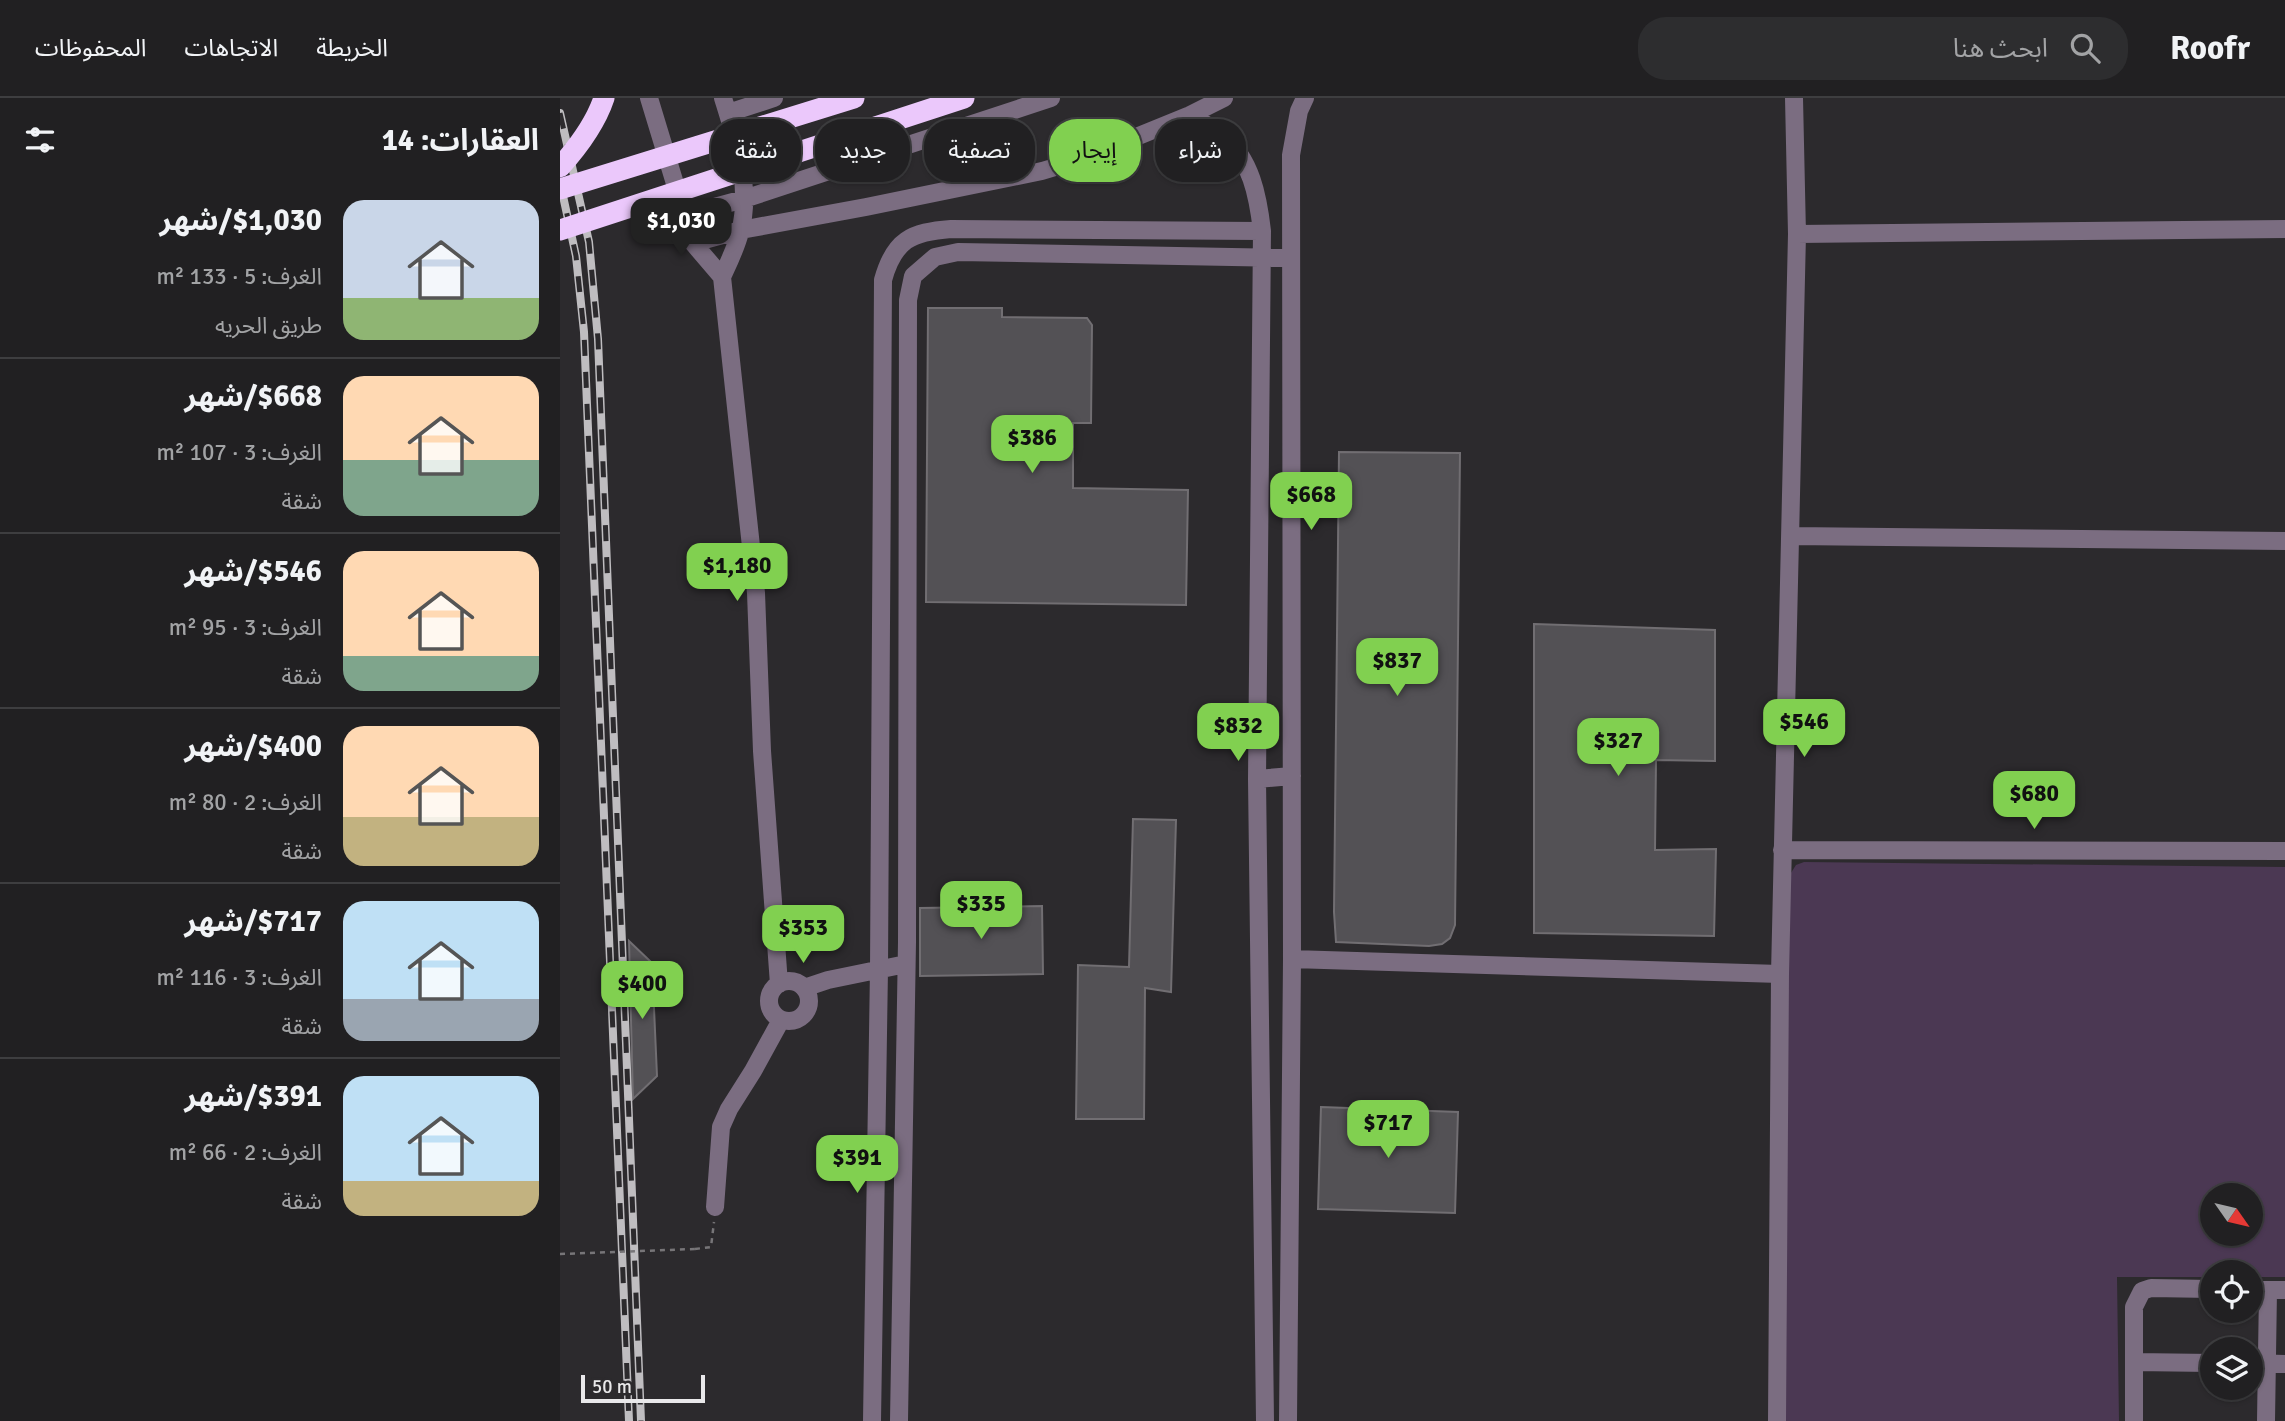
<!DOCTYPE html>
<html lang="ar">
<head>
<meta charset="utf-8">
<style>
	body { margin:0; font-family:Signika,"Noto Sans Arabic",sans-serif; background:#2d2d2f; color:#f1f3f6; direction:rtl; height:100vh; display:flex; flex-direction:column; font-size:26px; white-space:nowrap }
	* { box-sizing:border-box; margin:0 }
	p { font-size:23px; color:#a2a3a5 }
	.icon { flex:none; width:38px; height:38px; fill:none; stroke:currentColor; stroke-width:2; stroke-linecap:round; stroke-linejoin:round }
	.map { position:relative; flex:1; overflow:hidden; direction:ltr }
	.panel { display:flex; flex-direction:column; background:#212022; width:560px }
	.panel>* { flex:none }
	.guide { position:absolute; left:21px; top:21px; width:665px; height:63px; direction:rtl; display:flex; gap:14px }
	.needle { width:46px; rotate:124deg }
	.buttons { position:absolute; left:1640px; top:1085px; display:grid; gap:14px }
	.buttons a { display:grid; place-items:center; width:63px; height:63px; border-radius:50%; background:#212022; box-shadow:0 2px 5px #0004,0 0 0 2px #3e3e40; font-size:35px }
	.scale { position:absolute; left:21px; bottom:18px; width:124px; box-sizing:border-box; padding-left:7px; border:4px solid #e9e8ea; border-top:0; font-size:19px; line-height:24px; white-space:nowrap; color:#e9e8ea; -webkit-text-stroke:5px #2c2a2d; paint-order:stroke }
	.price { position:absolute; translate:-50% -60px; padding:0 16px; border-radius:14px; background:#81d050; color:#111; font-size:23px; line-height:46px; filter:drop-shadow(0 2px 4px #0008) }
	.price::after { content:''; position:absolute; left:50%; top:42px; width:21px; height:16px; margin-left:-10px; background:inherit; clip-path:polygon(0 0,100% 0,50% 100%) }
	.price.on { background:#222; color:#fff }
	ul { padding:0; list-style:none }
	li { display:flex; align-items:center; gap:21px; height:175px; padding:0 21px }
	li+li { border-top:2px solid #3e3e40 }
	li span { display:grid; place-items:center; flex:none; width:196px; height:140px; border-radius:21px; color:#555 }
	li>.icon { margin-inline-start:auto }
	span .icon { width:84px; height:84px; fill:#fffc; stroke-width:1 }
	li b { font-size:30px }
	h2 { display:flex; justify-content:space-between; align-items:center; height:84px; padding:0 21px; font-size:30px }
	.tag { padding:0 24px; border-radius:28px; background:#212022; box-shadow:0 2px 5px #0004,0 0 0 2px #3e3e40; font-size:24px; line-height:63px }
	.tag.on { background:#81d050; color:#111 }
	header { display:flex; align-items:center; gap:42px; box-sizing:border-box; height:98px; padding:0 35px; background:#212022; border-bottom:2px solid #3e3e40 }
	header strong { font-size:33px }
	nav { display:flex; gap:38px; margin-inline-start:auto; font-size:24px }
	.search { width:490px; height:63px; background:#2d2d2f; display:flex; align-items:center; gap:18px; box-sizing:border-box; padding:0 24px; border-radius:28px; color:#a2a3a5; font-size:26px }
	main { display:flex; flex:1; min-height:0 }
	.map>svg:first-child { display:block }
	.green { fill:#4b3853; fill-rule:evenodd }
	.building { fill:#535155; stroke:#716e72; stroke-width:2 }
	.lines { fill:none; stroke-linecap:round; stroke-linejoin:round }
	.path { stroke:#777578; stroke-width:2.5; stroke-dasharray:5 5; stroke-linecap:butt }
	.minor { stroke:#7b6d81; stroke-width:18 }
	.rail-casing { stroke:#bfbdc0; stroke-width:8 }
	.rail { stroke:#2c2a2d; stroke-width:5; stroke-dasharray:16; stroke-linecap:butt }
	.path-bridge { stroke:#777578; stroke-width:2.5; stroke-dasharray:5 5; stroke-linecap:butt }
	.highway-bridge { stroke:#ebc8fb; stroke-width:21 }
</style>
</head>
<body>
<header>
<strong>Roofr</strong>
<div class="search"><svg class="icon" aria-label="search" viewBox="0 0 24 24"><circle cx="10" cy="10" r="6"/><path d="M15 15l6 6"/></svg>ابحث هنا</div>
<nav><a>الخريطة</a><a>الاتجاهات</a><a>المحفوظات</a></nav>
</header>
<main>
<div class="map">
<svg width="1725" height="1323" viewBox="0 0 1725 1323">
	<rect width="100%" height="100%" fill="#2c2a2d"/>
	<path class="green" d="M 1244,764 L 1725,769 L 1725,1179 L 1691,1179 L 1690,1174 L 1652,1174 L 1652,1179 L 1557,1179 L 1559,1323 L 1223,1323 L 1229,778 L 1236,767 ZM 1652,1097 L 1690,1097 L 1690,1136 L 1652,1136 Z"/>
	<path class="building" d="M 368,210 L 442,210 L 442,219 L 527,220 L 532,227 L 531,325 L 513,325 L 513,390 L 628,392 L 626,507 L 366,504 Z
		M 779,354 L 900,355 L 895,827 L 890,840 L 882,846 L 869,848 L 776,844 L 774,814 Z
		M 974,526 L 1155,532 L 1155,663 L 1096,662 L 1095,752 L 1156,751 L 1154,838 L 974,835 Z
		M 573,721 L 616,722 L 611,894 L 585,890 L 584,1021 L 516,1021 L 518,867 L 569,869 Z
		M 482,808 L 483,876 L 360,878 L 360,810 Z
		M 69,843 L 92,865 L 97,978 L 73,1001 Z
		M 761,1009 L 898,1014 L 895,1115 L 758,1111 Z"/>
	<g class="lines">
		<path class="path" d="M 135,1151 L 151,1149 L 154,1124"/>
		<path class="minor" d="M 89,0 L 133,145 L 162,179
			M 168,15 L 214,0
			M 630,17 C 641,24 653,30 663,38 C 691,61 698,98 702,133 L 697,681 L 705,1323
			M 125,117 L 184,101 L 491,0
			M 1237,136 L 1725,131
			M 133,145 L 181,132 L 306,109 L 482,73 L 522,61 L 630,17 L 664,0
			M 162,179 L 196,495 L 202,653 L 219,886
			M 162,179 C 169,164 176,150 180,134 C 192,89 176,42 163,0
			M 1231,438 L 1725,443
			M 697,681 L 732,678
			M 1222,752 L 1725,753
			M 732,861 L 1220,876
			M209 903a20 20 0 1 1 40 0a20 20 0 1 1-40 0Z
			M 244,890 L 268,882 L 346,866
			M 155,1109 L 161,1029 L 169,1011 L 193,973 L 221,922
			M 1690,1192 L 1725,1192
			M 1574,1264 L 1652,1265
			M 1690,1265 L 1725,1266
			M 312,1323 L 319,871 L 323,182 C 334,142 351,134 391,131 L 702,133
			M 339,1323 L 347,844 L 348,202 L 353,178 L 375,159 L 398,154 L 730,160
			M 728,1323 L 732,861 L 731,57 L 739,13 L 745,0
			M 1217,1323 L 1220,876 L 1237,136 L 1234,0
			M 1574,1323 L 1574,1209 L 1582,1193 L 1591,1190 L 1652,1191
			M 1706,1323 L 1708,1192"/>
		<g class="rail-casing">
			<path id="rail" d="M 0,15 L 29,144 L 38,241 L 81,1323
				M 0,84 L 16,158 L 24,234 L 69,1323"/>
		</g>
		<use href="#rail" class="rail"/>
		<path class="path-bridge" d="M 0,1156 L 135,1151"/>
		<path class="highway-bridge" d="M 0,69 C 18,49 35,27 44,0
			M 0,91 L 294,0
			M 0,132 L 404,0"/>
	</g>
</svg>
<div class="buttons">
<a><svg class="needle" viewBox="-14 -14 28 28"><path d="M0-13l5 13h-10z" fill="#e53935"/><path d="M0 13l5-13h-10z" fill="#a2a3a5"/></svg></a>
<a><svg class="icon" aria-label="locate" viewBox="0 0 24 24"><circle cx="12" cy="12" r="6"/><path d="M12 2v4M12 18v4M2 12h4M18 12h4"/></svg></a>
<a><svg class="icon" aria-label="layers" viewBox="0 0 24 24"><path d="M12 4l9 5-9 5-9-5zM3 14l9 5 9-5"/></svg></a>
</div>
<div class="scale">50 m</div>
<b class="price on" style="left:121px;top:160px">$1,030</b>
<b class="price" style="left:472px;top:377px">$386</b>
<b class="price" style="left:751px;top:434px">$668</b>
<b class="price" style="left:177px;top:505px">$1,180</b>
<b class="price" style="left:837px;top:600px">$837</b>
<b class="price" style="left:1244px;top:661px">$546</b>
<b class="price" style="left:678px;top:665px">$832</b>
<b class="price" style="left:1058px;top:680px">$327</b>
<b class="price" style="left:1474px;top:733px">$680</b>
<b class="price" style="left:421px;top:843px">$335</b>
<b class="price" style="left:243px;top:867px">$353</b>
<b class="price" style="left:82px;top:923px">$400</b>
<b class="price" style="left:828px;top:1062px">$717</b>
<b class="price" style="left:297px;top:1097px">$391</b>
<div class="guide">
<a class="tag">شراء</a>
<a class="tag on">إيجار</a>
<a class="tag">تصفية</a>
<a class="tag">جديد</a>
<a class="tag">شقة</a>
</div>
</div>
<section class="panel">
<h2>العقارات: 14<svg class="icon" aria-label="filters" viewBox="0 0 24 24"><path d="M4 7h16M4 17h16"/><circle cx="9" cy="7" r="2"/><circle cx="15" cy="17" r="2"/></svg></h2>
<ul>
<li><span style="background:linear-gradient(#c9d6e8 70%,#8fb573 0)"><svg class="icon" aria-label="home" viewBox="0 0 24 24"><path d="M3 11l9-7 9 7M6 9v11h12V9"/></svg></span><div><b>$1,030/شهر</b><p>الغرف: 5 · 133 m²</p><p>طريق الحريه</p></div></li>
<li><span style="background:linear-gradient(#ffd9b3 60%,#7fa58c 0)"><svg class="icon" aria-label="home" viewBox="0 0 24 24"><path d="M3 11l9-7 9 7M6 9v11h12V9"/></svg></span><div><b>$668/شهر</b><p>الغرف: 3 · 107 m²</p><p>شقة</p></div></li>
<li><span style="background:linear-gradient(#ffd9b3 75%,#7fa58c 0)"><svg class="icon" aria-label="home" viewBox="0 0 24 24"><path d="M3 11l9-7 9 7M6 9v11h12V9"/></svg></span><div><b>$546/شهر</b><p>الغرف: 3 · 95 m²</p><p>شقة</p></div></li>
<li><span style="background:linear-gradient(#ffd9b3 65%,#c2b280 0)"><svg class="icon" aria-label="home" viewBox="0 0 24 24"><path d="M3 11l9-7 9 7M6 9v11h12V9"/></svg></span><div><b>$400/شهر</b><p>الغرف: 2 · 80 m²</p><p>شقة</p></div></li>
<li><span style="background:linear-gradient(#bfe0f5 70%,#9aa5b1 0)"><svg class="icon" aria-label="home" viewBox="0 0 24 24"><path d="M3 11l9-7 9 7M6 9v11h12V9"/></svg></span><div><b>$717/شهر</b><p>الغرف: 3 · 116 m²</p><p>شقة</p></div></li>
<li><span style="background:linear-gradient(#bfe0f5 75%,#c2b280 0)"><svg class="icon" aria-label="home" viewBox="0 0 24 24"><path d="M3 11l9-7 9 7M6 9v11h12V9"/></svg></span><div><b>$391/شهر</b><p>الغرف: 2 · 66 m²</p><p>شقة</p></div></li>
</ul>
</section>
</main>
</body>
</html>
